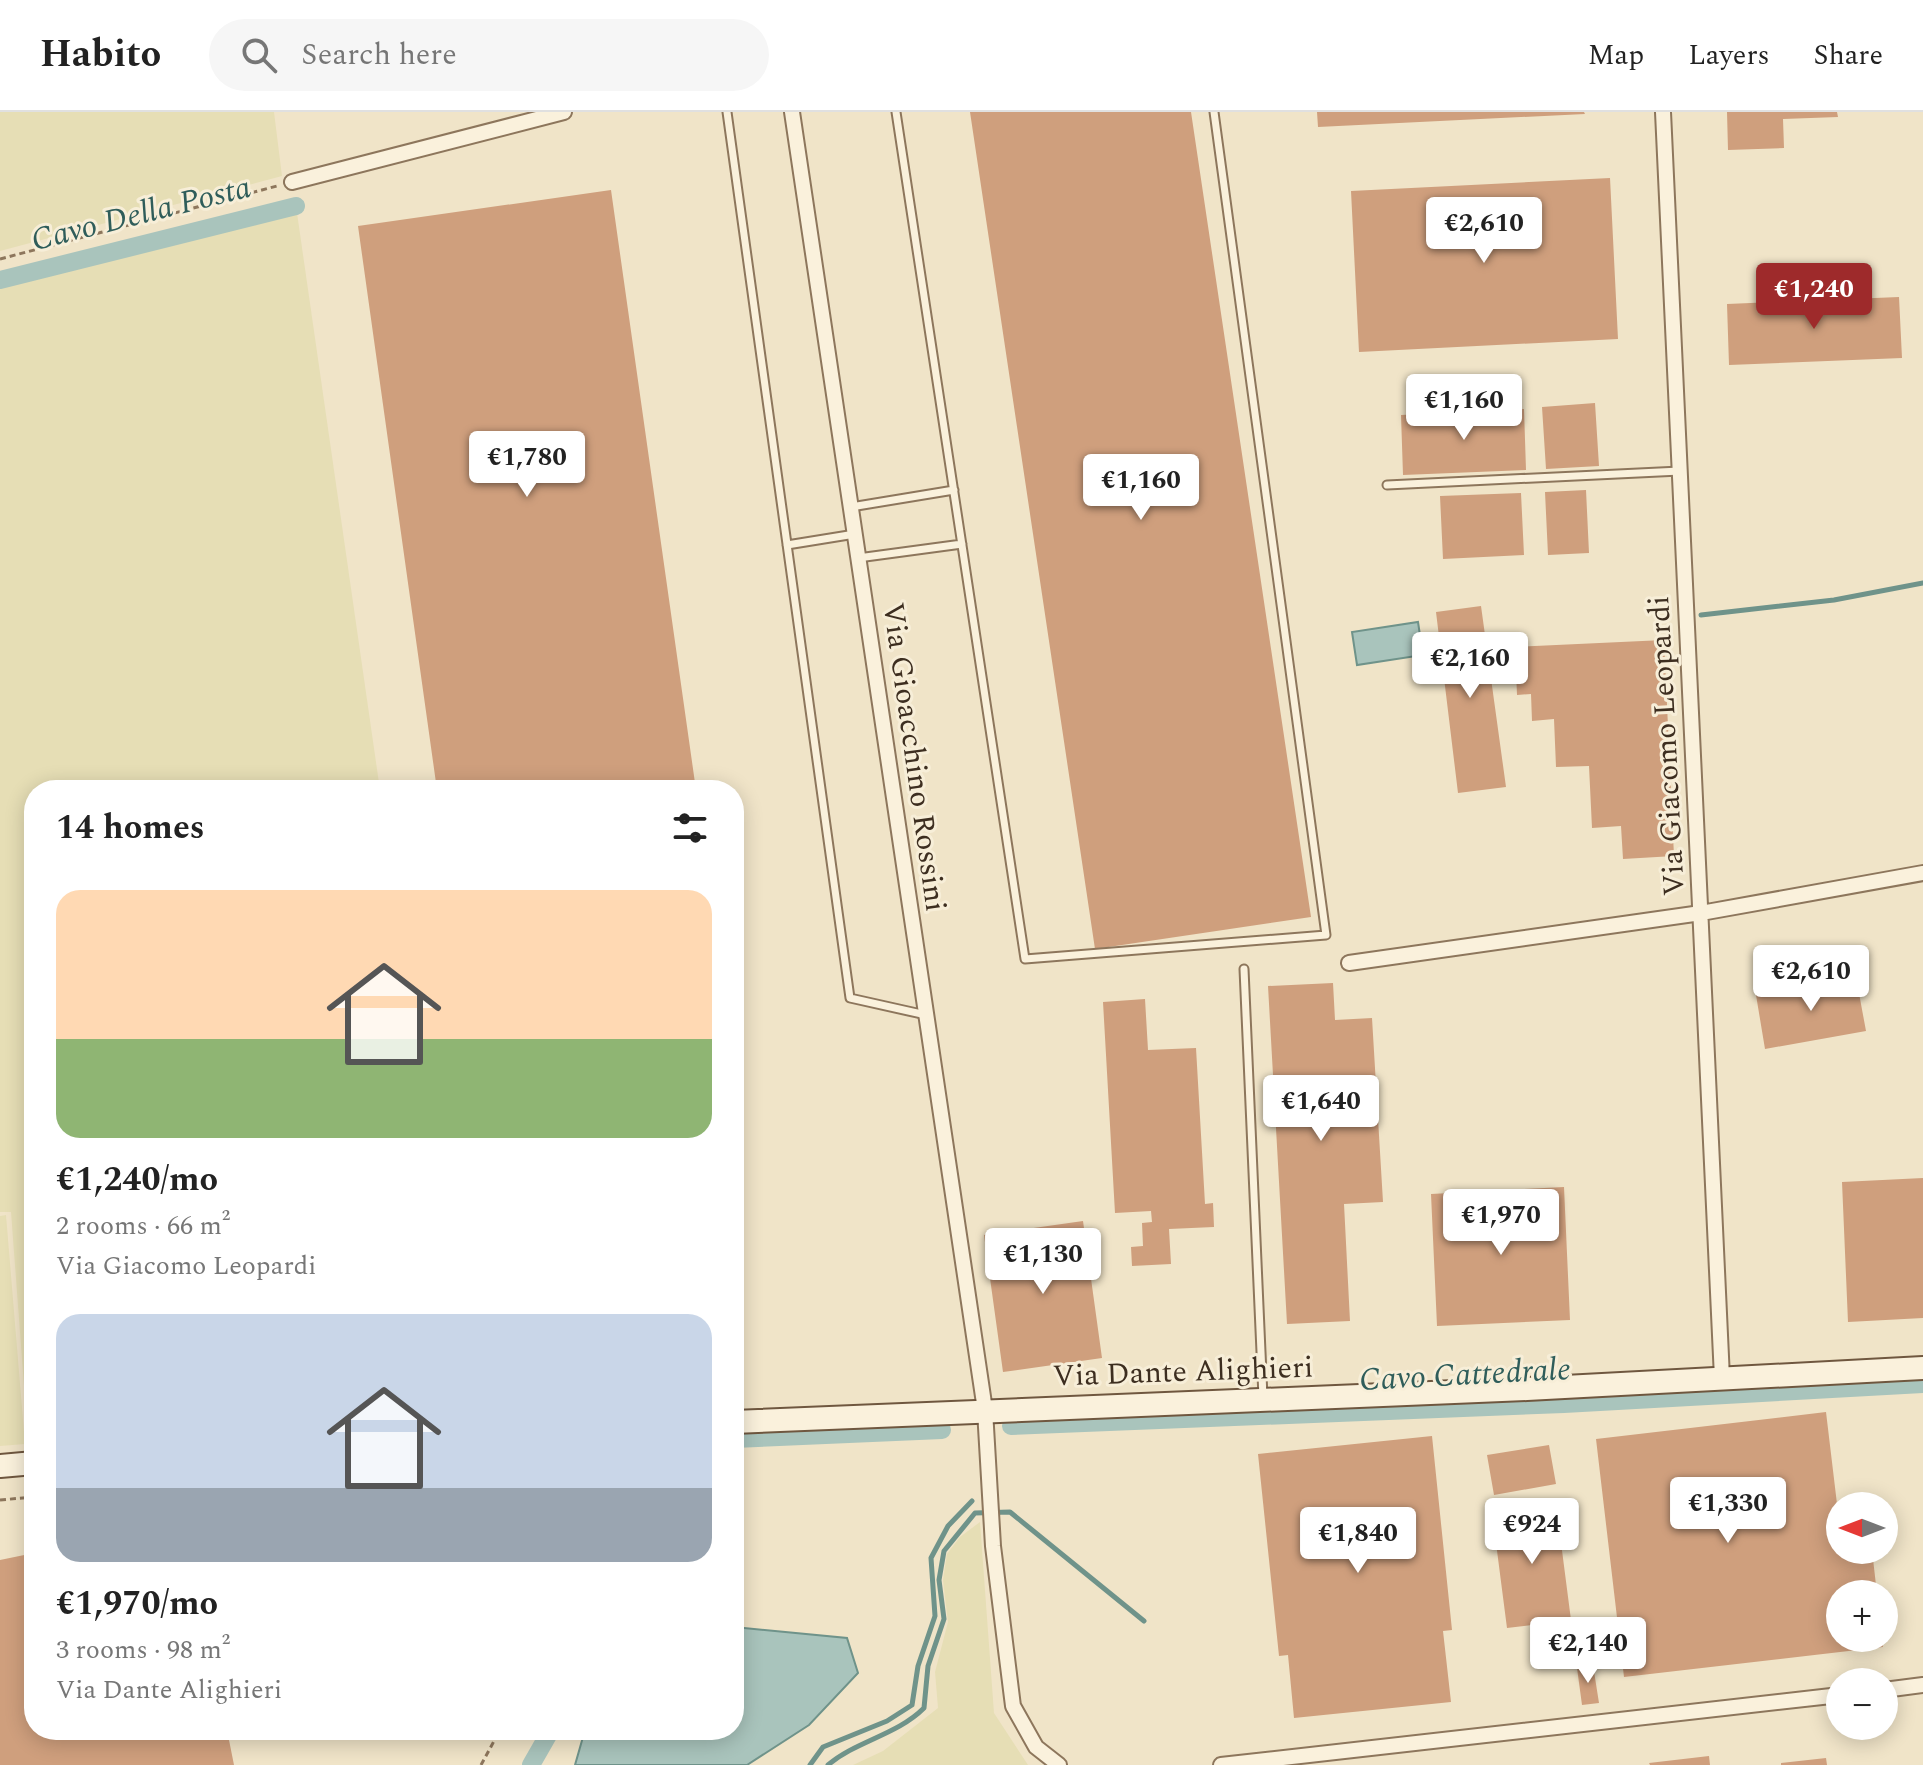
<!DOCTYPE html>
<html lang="en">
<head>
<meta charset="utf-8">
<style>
	body { margin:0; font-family:Spectral,serif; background:#f6f6f6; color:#222; height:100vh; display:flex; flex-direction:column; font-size:30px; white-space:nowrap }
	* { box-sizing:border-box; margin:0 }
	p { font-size:26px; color:#767676 }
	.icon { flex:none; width:44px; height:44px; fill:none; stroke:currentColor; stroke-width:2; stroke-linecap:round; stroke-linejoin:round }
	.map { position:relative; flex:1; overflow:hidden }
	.details { position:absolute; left:24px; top:668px; width:720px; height:960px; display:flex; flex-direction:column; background:#fff; border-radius:32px; box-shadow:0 4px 20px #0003 }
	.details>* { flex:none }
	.needle { width:52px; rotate:270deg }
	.controls { position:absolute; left:1826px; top:1380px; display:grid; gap:16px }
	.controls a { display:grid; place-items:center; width:72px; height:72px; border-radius:50%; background:#fff; box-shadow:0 4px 20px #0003; font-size:40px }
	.price { position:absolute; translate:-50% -68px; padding:0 18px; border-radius:8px; background:#fff; color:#222; font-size:26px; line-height:52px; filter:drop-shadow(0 2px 4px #0008) }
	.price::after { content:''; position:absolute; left:50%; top:48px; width:24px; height:18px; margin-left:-12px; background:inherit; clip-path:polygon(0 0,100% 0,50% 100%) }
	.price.active { background:#9e2a2b; color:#fff }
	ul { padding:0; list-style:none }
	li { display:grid; align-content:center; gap:16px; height:424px; padding:0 32px }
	li span { display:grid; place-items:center; height:248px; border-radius:24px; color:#555 }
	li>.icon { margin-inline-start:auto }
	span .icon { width:144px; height:144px; fill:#fffc; stroke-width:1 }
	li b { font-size:34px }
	h2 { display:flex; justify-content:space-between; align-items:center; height:96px; padding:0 32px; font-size:34px }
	header { display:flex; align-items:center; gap:48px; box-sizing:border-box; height:112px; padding:0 40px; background:#fff; border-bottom:2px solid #e0e0e0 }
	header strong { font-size:38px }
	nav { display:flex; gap:44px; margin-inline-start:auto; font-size:28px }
	.search { width:560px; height:72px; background:#f6f6f6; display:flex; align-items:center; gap:20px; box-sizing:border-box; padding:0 28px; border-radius:44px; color:#767676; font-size:30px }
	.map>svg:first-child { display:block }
	.farmland { fill:#e6deb5 }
	.water { fill:#a9c4bc; stroke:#6f938a; stroke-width:2 }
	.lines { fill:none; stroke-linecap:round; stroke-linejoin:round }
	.stream { stroke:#6f938a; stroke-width:5 }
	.canal { stroke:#a9c4bc; stroke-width:18 }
	.building { fill:#cf9f7d }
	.lane-casing { stroke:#8d765c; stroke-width:11 }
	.street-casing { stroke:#8d765c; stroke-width:18 }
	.secondary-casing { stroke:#6f573f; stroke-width:26 }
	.path { stroke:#8d765c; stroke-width:3; stroke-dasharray:6 4; stroke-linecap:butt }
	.lane { stroke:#faf1dc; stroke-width:7 }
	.street { stroke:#faf1dc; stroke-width:14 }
	.secondary { stroke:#faf1dc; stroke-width:22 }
	.labels { text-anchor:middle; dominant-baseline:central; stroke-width:6; stroke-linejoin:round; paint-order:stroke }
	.street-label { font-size:30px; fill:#3d2e20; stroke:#f7eed8 }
	.water-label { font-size:32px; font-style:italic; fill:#2f5d5a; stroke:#f7eed8 }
</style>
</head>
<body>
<header>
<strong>Habito</strong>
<div class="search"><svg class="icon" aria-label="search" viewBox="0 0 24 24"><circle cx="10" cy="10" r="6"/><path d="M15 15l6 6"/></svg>Search here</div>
<nav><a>Map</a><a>Layers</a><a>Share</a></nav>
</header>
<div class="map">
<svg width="1923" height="1653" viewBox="0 0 1923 1653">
	<rect width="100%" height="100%" fill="#f0e4c8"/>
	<path class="farmland" d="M 0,0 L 274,0 L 282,64 L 0,139 Z
		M 295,87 L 380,678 L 34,678 L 34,1327 L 28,1327 L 11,1100 L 0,1100 L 0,162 Z
		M 6,1103 L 25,1332 L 0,1334 L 0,1104 Z
		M 980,1410 L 994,1601 L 1028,1653 L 853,1653 L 883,1639 L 938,1596 L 935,1560 L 948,1510 L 943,1468 L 947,1442 L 960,1425 Z"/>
	<path class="water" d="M 1418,510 L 1423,543 L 1357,553 L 1352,520 Z
		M 734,1515 L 847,1526 L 858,1561 L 809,1613 L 747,1653 L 575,1653 L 585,1618 L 734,1618 Z"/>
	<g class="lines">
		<path class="stream" d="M 1701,503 L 1834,488 L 1923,471
			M 810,1653 L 823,1635 L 887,1609 L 912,1593 L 918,1554 L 935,1504 L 931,1446 L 948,1414 L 972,1389
			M 828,1653 C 856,1629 897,1623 924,1596 L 928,1554 L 944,1507 L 939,1468 L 944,1439 L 975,1401 L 1010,1400 L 1144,1509"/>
		<path class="canal" d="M 0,168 L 296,94
			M 1011,1314 L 1564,1292 L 1923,1272
			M 734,1327 L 942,1318
			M 531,1653 L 551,1618"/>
	</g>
	<path class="building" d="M 970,0 L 1191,0 L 1311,805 L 1095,837 Z
		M 1317,0 L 1584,0 L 1585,2 L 1318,15 Z
		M 1727,0 L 1837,0 L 1838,5 L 1783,7 L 1784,36 L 1728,38 Z
		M 1610,66 L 1618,227 L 1359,240 L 1351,79 Z
		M 611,78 L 696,678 L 437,678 L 358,114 Z
		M 1899,185 L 1902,246 L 1729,253 L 1727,192 Z
		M 1595,291 L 1599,354 L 1546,357 L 1542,295 Z
		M 1524,297 L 1526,358 L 1403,363 L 1401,303 Z
		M 1586,378 L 1589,441 L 1548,443 L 1545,380 Z
		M 1521,381 L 1524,443 L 1443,447 L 1440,384 Z
		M 1481,494 L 1506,675 L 1458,681 L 1436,500 Z
		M 1664,528 L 1674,744 L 1623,747 L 1621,714 L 1592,716 L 1589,654 L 1556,655 L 1554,607 L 1532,609 L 1531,582 L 1517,583 L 1515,535 Z
		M 1856,865 L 1866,919 L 1765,937 L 1756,883 Z
		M 1333,871 L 1335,908 L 1372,906 L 1383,1090 L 1344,1092 L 1350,1209 L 1287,1212 L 1268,874 Z
		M 1145,887 L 1148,938 L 1196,936 L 1205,1092 L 1213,1091 L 1214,1115 L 1169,1117 L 1171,1152 L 1132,1154 L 1131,1135 L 1143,1134 L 1142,1111 L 1152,1110 L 1151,1099 L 1115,1101 L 1103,890 Z
		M 1923,1066 L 1923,1206 L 1848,1210 L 1842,1070 Z
		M 1564,1075 L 1570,1208 L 1437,1214 L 1431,1082 Z
		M 1083,1109 L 1102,1246 L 1003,1260 L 984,1123 Z
		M 1826,1300 L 1840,1417 L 1840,1438 L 1872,1438 L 1877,1482 L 1840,1482 L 1840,1526 L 1882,1526 L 1883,1535 L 1624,1565 L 1596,1327 Z
		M 1432,1324 L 1452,1518 L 1443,1519 L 1451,1590 L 1294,1606 L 1288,1543 L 1279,1544 L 1258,1342 Z
		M 1549,1333 L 1556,1372 L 1494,1383 L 1487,1343 Z
		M 1556,1392 L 1571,1508 L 1507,1516 L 1492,1400 Z
		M 34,1441 L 34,1618 L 227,1618 L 234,1653 L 0,1653 L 0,1448 Z
		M 1593,1553 L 1599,1591 L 1582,1593 L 1577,1556 Z
		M 1709,1644 L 1710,1653 L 1650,1653 L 1649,1651 Z
		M 1826,1646 L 1827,1653 L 1781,1653 L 1781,1651 Z"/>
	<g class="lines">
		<g class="lane-casing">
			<path id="lane" d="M 727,0 L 850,886 L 926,903
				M 896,0 L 1025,847 L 1326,823 L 1214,0
				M 1387,373 L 1680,359
				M 851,395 L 954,378
				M 787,433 L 855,422
				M 858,446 L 962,432
				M 1244,857 L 1263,1285"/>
		</g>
		<g class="street-casing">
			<path id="street" d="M 792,0 L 985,1298 L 993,1434 L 1013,1594 L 1036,1635 L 1059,1653
				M 1663,0 L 1722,1266
				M 292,70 L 564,0
				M 1349,851 L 1701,801 L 1923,761
				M 1884,1578 L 1923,1573
				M 1221,1653 L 1840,1583"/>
		</g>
		<g class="secondary-casing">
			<path id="secondary" d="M 734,1310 L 1527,1277 L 1923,1256
				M 0,1354 L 34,1351"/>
		</g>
		<path class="path" d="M 0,147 L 277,74
			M 0,1388 L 34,1385
			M 481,1653 L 500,1618"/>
		<use href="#lane" class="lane"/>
		<use href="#street" class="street"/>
		<use href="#secondary" class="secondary"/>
	</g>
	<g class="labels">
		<g class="street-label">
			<text transform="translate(1667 634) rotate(-93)">Via Giacomo Leopardi</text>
			<text transform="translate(914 645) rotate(82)">Via Gioacchino Rossini</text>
			<text transform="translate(1183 1260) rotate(-2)">Via Dante Alighieri</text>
		</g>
		<g class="water-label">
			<text transform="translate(141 102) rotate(-14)">Cavo Della Posta</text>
			<text transform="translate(1465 1263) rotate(-3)">Cavo Cattedrale</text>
		</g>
	</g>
</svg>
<div class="controls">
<a><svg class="needle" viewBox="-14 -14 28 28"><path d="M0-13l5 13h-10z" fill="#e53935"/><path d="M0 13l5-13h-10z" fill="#767676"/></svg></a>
<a>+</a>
<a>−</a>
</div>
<b class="price" style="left:1484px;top:153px">€2,610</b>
<b class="price active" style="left:1814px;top:219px">€1,240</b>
<b class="price" style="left:1464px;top:330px">€1,160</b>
<b class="price" style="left:527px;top:387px">€1,780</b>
<b class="price" style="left:1141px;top:410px">€1,160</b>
<b class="price" style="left:1470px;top:588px">€2,160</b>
<b class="price" style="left:1811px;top:901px">€2,610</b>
<b class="price" style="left:1321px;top:1031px">€1,640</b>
<b class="price" style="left:1501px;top:1145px">€1,970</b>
<b class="price" style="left:1043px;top:1184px">€1,130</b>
<b class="price" style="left:1728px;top:1433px">€1,330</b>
<b class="price" style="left:1532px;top:1454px">€924</b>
<b class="price" style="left:1358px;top:1463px">€1,840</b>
<b class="price" style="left:1588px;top:1573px">€2,140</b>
<section class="details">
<h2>14 homes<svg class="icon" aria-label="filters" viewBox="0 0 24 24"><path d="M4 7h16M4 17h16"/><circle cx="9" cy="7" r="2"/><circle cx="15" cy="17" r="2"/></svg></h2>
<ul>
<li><span style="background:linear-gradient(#ffd9b3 60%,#8fb573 0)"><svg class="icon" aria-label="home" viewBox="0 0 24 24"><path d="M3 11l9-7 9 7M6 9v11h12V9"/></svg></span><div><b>€1,240/mo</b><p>2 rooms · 66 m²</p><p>Via Giacomo Leopardi</p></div></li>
<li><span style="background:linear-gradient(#c9d6e8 70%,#9aa5b1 0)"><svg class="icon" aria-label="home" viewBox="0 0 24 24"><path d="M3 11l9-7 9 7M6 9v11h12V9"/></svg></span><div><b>€1,970/mo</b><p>3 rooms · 98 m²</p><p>Via Dante Alighieri</p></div></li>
</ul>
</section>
</div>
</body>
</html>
